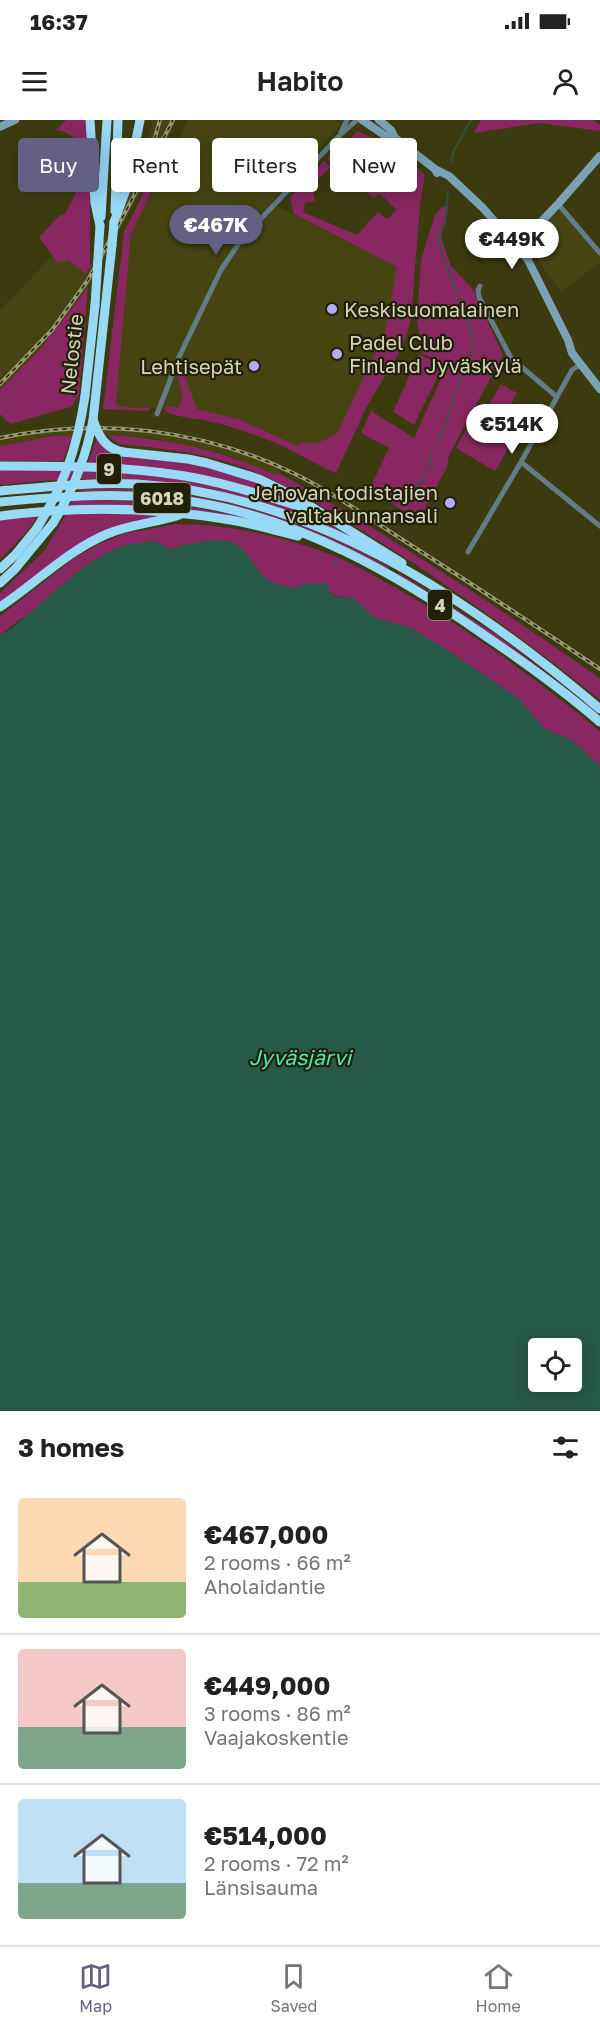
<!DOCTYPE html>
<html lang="en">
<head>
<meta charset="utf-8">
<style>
	body { margin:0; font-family:"Golos Text",sans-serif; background:#f2f2f2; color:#222; height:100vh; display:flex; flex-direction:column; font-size:22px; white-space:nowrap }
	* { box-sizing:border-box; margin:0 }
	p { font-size:20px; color:#767676 }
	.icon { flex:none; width:33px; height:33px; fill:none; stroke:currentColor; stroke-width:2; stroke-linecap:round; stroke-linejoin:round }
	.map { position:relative; height:1291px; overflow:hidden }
	.sheet { display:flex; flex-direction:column; background:#fff; flex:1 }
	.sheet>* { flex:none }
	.guide { position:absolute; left:18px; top:18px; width:564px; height:54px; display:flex; gap:12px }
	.buttons { position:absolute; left:528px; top:1218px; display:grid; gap:12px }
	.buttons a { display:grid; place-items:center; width:54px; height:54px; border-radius:6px; background:#fff; box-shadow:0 3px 15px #0003; font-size:30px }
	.price { position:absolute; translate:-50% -51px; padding:0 14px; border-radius:21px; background:#fff; color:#222; font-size:20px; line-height:39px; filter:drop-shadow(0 2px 3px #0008) }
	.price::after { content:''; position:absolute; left:50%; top:36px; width:18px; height:14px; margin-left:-9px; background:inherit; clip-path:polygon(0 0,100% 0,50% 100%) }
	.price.active { background:#646083; color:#fff }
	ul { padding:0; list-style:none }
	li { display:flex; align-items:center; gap:18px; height:150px; padding:0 18px }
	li+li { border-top:2px solid #e0e0e0 }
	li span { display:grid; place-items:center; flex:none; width:168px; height:120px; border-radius:6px; color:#555 }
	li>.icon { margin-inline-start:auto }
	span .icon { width:72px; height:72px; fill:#fffc; stroke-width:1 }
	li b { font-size:26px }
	h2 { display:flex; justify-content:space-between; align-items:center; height:72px; padding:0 18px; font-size:26px }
	.chip { padding:0 21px; border-radius:6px; background:#fff; box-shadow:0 3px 15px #0003; font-size:21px; line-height:54px }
	.chip.active { background:#646083; color:#fff }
	.status { display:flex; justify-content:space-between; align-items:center; height:42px; padding:0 30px; background:#fff; direction:ltr }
	.status svg { height:16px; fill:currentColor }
	header { display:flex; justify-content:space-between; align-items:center; height:78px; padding:0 18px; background:#fff; font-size:27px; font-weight:600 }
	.menu { display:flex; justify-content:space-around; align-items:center; height:84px; border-top:2px solid #e0e0e0; background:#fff; font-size:16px; color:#767676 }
	.menu a { display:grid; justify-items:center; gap:3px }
	.menu .active { color:#646083 }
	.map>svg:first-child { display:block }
	.built { fill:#464512 }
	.green { fill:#882761 }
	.water { fill:#275948; fill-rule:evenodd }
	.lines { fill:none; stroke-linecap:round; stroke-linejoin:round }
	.stream { stroke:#275948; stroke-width:1.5 }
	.street { stroke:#637c88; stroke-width:5 }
	.secondary { stroke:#79a2b5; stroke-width:8 }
	.highway { stroke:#98d9f6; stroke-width:9 }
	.rail-casing { stroke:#989875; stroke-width:4 }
	.rail { stroke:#21210a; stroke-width:1.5; stroke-dasharray:4.5; stroke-linecap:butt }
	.highway-bridge { stroke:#98d9f6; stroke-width:9 }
	.poi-dot { fill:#b4acf9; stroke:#21210a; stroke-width:2 }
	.labels { text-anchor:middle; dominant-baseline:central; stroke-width:4.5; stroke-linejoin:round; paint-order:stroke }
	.shield { fill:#21210a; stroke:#9fa084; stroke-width:1.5 }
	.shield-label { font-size:18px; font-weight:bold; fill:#d5d6b9 }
	.poi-label { font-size:20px; fill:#d5d6b9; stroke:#21210a; text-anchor:start }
	.street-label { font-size:20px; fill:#d5d6b9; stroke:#21210a }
	.water-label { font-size:21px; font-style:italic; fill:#4ce8b8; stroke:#21210a }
</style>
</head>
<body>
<div class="status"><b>16:37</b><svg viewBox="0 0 49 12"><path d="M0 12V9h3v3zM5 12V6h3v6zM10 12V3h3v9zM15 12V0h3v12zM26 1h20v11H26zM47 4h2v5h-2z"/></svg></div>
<header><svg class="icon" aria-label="menu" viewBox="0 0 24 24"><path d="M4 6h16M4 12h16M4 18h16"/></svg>Habito<svg class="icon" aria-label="person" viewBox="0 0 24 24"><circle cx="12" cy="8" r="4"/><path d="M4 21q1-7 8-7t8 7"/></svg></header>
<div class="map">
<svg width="600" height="1291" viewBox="0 0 600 1291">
	<rect width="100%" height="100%" fill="#3c3b10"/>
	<path class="built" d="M 153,0 L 166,0 L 165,5 L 168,0 L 177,0 L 146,64 L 88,167 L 42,227 L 0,270 L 0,191 L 51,137 L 58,143 L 68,139 L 86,153 L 133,66 L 144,37 Z
		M 188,0 L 336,0 L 341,4 L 271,83 L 397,147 L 394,219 L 326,342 L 226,303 L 184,292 L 145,287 L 124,287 L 116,284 L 131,114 Z
		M 558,88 L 565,94 L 600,137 L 600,142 L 561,172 L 528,127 L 533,118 Z
		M 78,305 L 135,307 L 168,311 L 244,330 L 281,344 L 275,355 L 230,336 L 153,318 L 108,315 L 54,316 L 0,326 L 0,315 Z"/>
	<path class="green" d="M 66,0 L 85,0 L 90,58 L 90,146 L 86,154 L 68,140 L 58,143 L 55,140 L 39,117 L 59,96 L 65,94 L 80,65 L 75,62 C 82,38 88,16 56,10 Z
		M 481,0 L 593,0 L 600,5 L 600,11 L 540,3 L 474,13 Z
		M 358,11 L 384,24 L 398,39 L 418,48 L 425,55 L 420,84 L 411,200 L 402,228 L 367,286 L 336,353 C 321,347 308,339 294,332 C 273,320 248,313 225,305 C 205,299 184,299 166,292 L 165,286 L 178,288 L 183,275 L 177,256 L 182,248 L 197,289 L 238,299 L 298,326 L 300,323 C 316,324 324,322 337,313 L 385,213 L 397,147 L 294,94 L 290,78 L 324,41 L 331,47 L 309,67 L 313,73 L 315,81 L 305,83 L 303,92 L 357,115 L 378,92 L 387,99 L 397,90 L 380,74 L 373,78 L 368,73 L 386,54 L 390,47 L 384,40 L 363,36 L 348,48 L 340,41 L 329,42 L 328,38 Z
		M 148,64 L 154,67 L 131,114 L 116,284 L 124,287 L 151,288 L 148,291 L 103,289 L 124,112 Z
		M 449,85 L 441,117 L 451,146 L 472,168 L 503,235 L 449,335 L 447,347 L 419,400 L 369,370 L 389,328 L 361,313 L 371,291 L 414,318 L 447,246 L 422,233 L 417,201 L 421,140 L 435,95 L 441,88 Z
		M 88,167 L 79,275 L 71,287 L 10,304 L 0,294 L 0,270 L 42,227 Z
		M 419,234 L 443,246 L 414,305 L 393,292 Z
		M 501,264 L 517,273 L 503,299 L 486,290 Z
		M 478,287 L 519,311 L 495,351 L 456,328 Z
		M 108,315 C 171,319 218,329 275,355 L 277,352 C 389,415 495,485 600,558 L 600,580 C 522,517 441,459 356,407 C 310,379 261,349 208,337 C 179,330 148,327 118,324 Z
		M 54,316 L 72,316 L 63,341 L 0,341 L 0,326 Z
		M 97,318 L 101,324 L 188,342 L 248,358 L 292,379 L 203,355 L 87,345 Z
		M 0,348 C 119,351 246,353 350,416 C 269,379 191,359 101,359 C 67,358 34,362 0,365 Z
		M 79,369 C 194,365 289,392 389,447 L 388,449 C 314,408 237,379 153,372 C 128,370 104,371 79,371 Z
		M 87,380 C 141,380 194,385 246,398 L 246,400 L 69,387 L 72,381 Z
		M 116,393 L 164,395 L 122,406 L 0,484 L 0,473 L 45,430 L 66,394 Z
		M 38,396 L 28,410 L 0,440 L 0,400 Z
		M 176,404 C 230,404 287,417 337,437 C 358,446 378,458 398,469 C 470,510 536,559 600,611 L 600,708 L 344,477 C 336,476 332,476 328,469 L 22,498 L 0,515 L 0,496 L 73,439 L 95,426 L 123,414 Z
		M 399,453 L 497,515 L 599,594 L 598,596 C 534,544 469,497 398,455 Z"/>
	<path class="water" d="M 215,420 C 225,420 234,421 241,428 C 260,446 255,460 286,466 C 292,468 298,468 304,464 L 327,463 L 331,474 L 337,477 L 354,478 L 373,497 L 411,508 L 455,535 L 518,578 L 545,609 L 569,619 L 583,629 L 600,646 L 600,1291 L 0,1291 L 0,515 L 11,509 L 84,446 L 106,433 L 125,425 L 149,421 L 158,422 L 170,430 L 181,425 ZM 538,1228 L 572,1228 L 572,1262 L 538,1262 Z"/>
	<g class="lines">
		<path class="stream" d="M 451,42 L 454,30 L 471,0
			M 437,325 L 474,223 L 469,201 L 460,184 L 439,125 L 438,113 L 445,103 L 448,72
			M 372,373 L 377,369 L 408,370 L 420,365 L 430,343 L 432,331
			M 334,445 L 336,441"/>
		<path class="street" d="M 341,12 L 347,0
			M 558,84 L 600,133
			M 480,166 L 478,170 L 479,177 L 511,238 L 557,277
			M 157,294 L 179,237 L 221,150 L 241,120 L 339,16 L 357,0
			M 521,342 L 600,406
			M 468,432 L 521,342 L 572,250 L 581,244"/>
		<path class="secondary" d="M 362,0 L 387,17 L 395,18
			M 379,0 L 391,10 L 395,18 L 435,49 L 437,53
			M 0,7 L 15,0
			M 435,49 L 449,56 L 483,88 L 528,140 L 568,220 L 572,233 L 600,269
			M 517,127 L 558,84 L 600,36"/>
		<path class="highway" d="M 90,0 L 95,83 L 100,106
			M 115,91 L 118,0
			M 101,97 L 107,0
			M 114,102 L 126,70 L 140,0
			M 85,276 L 95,185
			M 93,300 L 112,125
			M 123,332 L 188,339 L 207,343 L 259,359 L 294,376 L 402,443
			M 0,346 C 61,346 124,346 185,356 C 226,363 265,376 305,388
			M 0,371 C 45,367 91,362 137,364 C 313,374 469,478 600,589
			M 0,382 C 65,376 129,371 194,382 C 300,399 397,454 484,515 C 524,542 563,570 600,602
			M 0,396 C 76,386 155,387 231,400 C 254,404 276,411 298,416
			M 0,449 L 15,435 L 37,408
			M 0,463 L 15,449 L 53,403
			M 0,487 C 36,463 67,431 107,414 C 131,404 156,403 179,395"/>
		<g class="rail-casing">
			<path id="rail" d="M 152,28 L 160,0
				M 0,264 L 52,210 L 88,160 L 127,89 L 173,0
				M 0,318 C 98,297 202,309 293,353 C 336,374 376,403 417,429 C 478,468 539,508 600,549"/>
		</g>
		<use href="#rail" class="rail"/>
		<path class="highway-bridge" d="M 112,125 L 114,102
			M 95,185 L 100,106
			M 94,302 C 99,317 106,329 123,332
			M 53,403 C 73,371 86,337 93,300
			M 37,408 C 65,363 77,328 85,276"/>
	</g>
	<g class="poi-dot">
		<circle cx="332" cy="189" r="6"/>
		<circle cx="337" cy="234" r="6"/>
		<circle cx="254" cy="246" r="6"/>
		<circle cx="450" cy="383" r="6"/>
	</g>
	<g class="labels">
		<g class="shield">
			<rect x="97" y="334" width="24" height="30" rx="4.5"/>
			<rect x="133.5" y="363" width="57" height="30" rx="4.5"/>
			<rect x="428" y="470" width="24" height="30" rx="4.5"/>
		</g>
		<g class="shield-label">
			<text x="109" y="349">9</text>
			<text x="162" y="378">6018</text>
			<text x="440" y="485">4</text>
		</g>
		<g class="poi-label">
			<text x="344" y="189">Keskisuomalainen</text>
			<text x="349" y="222">Padel Club<tspan x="349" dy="23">Finland Jyväskylä</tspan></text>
			<text x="242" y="246" text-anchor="end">Lehtisepät</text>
			<text x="438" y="372" text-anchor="end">Jehovan todistajien<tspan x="438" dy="23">valtakunnansali</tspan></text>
		</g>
		<g class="street-label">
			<text transform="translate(71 234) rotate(-84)">Nelostie</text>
		</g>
		<g class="water-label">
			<text x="300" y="937">Jyväsjärvi</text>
		</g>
	</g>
</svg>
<div class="buttons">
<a><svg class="icon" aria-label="locate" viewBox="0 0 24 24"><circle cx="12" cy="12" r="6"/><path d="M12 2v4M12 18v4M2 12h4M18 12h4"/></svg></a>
</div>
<b class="price active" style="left:216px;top:136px">€467K</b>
<b class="price" style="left:512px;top:150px">€449K</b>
<b class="price" style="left:512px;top:335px">€514K</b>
<div class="guide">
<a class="chip active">Buy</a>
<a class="chip">Rent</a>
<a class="chip">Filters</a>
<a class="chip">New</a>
</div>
</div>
<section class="sheet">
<h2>3 homes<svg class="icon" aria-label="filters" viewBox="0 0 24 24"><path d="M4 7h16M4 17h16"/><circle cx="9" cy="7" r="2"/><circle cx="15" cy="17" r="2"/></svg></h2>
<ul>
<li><span style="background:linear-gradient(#ffd9b3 70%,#8fb573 0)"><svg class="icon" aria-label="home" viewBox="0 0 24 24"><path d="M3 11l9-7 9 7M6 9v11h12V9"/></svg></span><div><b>€467,000</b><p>2 rooms · 66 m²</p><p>Aholaidantie</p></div></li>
<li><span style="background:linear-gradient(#f6c9c9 65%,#7fa58c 0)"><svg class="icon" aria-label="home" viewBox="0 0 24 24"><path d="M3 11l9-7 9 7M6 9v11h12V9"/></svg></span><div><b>€449,000</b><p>3 rooms · 86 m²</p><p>Vaajakoskentie</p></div></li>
<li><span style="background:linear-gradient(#bfe0f5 70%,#7fa58c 0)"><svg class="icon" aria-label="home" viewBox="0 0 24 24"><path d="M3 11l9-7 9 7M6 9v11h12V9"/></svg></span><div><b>€514,000</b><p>2 rooms · 72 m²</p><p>Länsisauma</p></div></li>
</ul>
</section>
<nav class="menu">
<a class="active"><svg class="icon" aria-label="map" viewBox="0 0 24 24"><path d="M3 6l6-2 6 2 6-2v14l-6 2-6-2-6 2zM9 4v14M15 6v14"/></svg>Map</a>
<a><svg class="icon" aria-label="saved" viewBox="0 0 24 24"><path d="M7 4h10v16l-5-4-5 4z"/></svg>Saved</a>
<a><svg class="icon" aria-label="home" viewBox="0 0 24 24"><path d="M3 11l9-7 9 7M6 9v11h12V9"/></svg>Home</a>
</nav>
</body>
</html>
